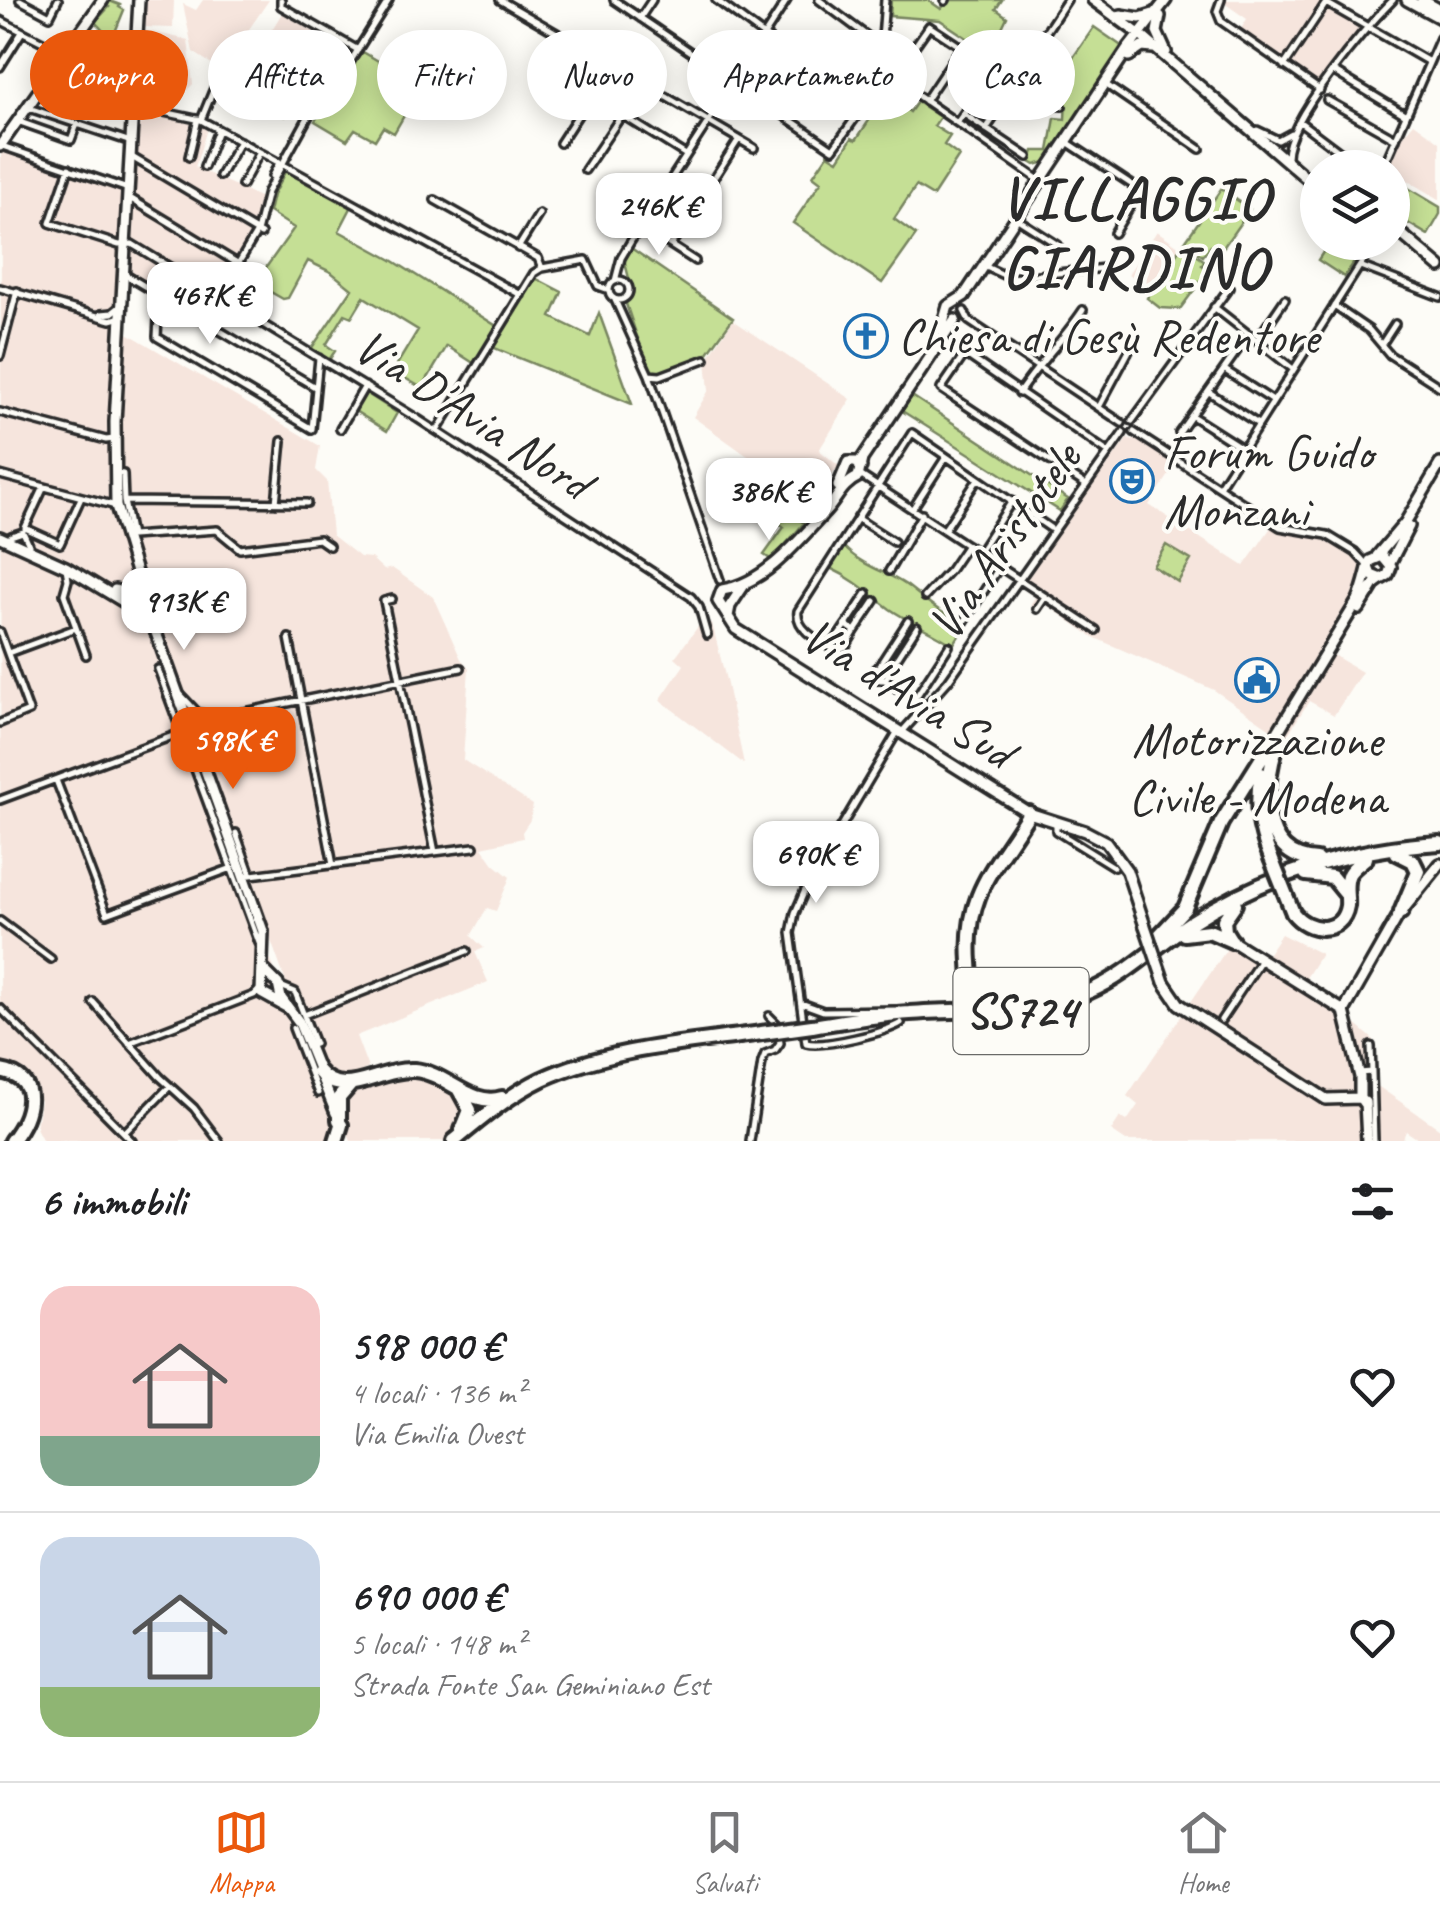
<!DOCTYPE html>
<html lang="it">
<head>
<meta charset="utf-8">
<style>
	body { margin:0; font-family:Caveat,sans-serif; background:#f6f6f6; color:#202124; height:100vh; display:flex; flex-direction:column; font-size:38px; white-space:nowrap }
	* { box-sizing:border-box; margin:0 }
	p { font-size:32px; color:#757577 }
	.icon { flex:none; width:55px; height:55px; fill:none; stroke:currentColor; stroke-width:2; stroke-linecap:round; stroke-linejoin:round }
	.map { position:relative; height:1141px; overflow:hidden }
	.sheet { display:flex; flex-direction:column; background:#fff; flex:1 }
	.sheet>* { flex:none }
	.top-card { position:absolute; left:30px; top:30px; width:1380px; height:90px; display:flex; gap:20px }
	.tools { position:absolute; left:1300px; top:150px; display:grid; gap:20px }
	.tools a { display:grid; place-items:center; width:110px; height:110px; border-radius:50%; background:#fff; box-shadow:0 5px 25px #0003; font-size:50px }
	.price { position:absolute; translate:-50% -85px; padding:0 22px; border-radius:20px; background:#fff; color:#222; font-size:32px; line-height:65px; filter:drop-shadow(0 2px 5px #0008) }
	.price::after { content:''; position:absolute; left:50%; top:60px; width:30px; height:22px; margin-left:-15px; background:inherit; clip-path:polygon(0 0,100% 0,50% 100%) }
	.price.current { background:#ea580c; color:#fff }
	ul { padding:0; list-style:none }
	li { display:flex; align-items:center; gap:30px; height:250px; padding:0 40px }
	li+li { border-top:2px solid #e0e0e0 }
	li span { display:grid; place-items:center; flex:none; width:280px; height:200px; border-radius:30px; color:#555 }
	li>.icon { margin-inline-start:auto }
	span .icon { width:120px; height:120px; fill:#fffc; stroke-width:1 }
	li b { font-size:42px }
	h2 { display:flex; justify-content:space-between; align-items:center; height:120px; padding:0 40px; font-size:42px }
	.pill { padding:0 35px; border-radius:45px; background:#fff; box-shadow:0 5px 25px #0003; font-size:35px; line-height:90px }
	.pill.current { background:#ea580c; color:#fff }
	.tabs { display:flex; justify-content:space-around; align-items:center; height:140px; border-top:2px solid #e0e0e0; background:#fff; font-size:28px; color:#757577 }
	.tabs a { display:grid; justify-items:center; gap:5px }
	.tabs .current { color:#ea580c }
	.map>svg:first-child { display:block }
	.built { fill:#f6e5dd }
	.green { fill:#c5df95; stroke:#788560; stroke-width:2.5 }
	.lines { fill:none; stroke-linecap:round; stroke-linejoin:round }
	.street-casing { stroke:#2b2b2b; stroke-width:12 }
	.secondary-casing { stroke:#2b2b2b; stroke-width:16 }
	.highway-casing { stroke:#2b2b2b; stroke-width:20 }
	.street { stroke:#fdfcf7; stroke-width:5 }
	.secondary { stroke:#fdfcf7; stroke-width:9 }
	.highway { stroke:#fdfcf7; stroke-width:12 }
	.secondary-bridge-casing { stroke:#2b2b2b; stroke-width:16; stroke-linecap:butt }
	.highway-bridge-casing { stroke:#2b2b2b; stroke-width:20; stroke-linecap:butt }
	.secondary-bridge { stroke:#fdfcf7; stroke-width:9 }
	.highway-bridge { stroke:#fdfcf7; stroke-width:12 }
	.labels { text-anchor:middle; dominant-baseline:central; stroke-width:8; stroke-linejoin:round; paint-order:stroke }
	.shield { fill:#fdfcf7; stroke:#6a6a68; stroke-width:2.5 }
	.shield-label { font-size:48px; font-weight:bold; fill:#2b2b2b }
	.poi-label { font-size:50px; fill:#2b2b2b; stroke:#fdfcf7; text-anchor:start }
	.street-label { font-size:50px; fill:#2b2b2b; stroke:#fdfcf7 }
	.district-label { font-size:60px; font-weight:bold; letter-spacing:2.5px; fill:#2b2b2b; stroke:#fdfcf7 }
</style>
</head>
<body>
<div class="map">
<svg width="1440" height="1141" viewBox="0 0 1440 1141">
	<rect width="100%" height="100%" fill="#fdfcf7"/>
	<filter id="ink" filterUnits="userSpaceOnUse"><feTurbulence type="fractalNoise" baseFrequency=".01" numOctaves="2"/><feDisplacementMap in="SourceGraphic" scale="20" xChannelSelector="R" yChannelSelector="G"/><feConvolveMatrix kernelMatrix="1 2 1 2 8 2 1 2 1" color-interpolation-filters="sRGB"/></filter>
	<g filter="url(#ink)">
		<path class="built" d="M 143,0 L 174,0 L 173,28 L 142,27 Z
			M 203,0 L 269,0 L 221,70 L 193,52 L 183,4 L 196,10 Z
			M 1226,0 L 1322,0 L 1283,58 L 1241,29 L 1247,19 L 1224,3 Z
			M 1327,6 L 1365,28 L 1319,84 L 1288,64 Z
			M 282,13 L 335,44 L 324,61 L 335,68 L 321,90 L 289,70 L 278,56 L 262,46 Z
			M 144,30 L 188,40 L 193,84 L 176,102 L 173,118 L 197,120 L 208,126 L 195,167 L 261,198 L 253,234 L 217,292 L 160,256 L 156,292 L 126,274 Z
			M 107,56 L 110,57 L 108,92 L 98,91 L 94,94 L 92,90 L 91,99 L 69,91 L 57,90 L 54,96 L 42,92 L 69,59 L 97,67 L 106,65 Z
			M 1414,123 L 1440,142 L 1440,200 L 1393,172 L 1392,168 L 1387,167 L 1399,141 Z
			M 1,148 L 125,190 L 110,451 L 111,493 L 117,530 L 202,781 L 333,1122 L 334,1141 L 43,1141 L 36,1128 L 40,1101 L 31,1079 L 13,1066 L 0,1065 Z
			M 1157,231 L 1180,247 L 1151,289 L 1128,274 Z
			M 733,320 L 851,399 L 819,450 L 839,466 L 830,477 L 810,484 L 780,479 L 693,417 L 709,390 L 706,361 Z
			M 124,331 L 320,446 L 316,470 L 327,481 L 332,535 L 360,557 L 371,558 L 384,570 L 392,568 L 433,597 L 461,659 L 469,668 L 463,760 L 533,805 L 530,820 L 522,832 L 523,838 L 482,847 L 494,864 L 510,877 L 496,911 L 487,908 L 471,936 L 484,948 L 475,952 L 488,982 L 356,1036 L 368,1068 L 339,1083 L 322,1072 L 287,985 L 141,581 L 119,502 L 116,476 Z
			M 1127,439 L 1141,441 L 1177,463 L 1149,505 L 1244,566 L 1272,526 L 1328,540 L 1361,562 L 1365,576 L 1353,605 L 1325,650 L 1362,672 L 1334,715 L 1309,701 L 1285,739 L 1214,690 L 1093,637 L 1047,605 L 1041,613 L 1030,605 L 1035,597 L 1020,587 L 1027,574 Z
			M 712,623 L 726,680 L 744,764 L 660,700 L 684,665 L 675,657 L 700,624 Z
			M 1281,934 L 1321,954 L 1303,983 L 1344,1005 L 1353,1022 L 1374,1040 L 1376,1085 L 1440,1129 L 1440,1141 L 1421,1141 L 1406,1131 L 1402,1141 L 1126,1141 L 1111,1131 L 1120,1117 L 1127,1121 L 1138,1105 L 1127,1096 L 1233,940 L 1264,959 Z
			M 426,1074 L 457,1090 L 467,1108 L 458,1131 L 445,1141 L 351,1141 L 340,1112 L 346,1091 L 375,1078 Z"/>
		<path class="green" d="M 107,0 L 120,5 L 119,7 L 124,10 L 113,37 L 133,44 L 131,65 L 107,56 L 111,39 L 95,22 L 109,7 L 104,4 Z
			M 891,0 L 928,0 L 941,9 L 948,0 L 1002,0 L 996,9 L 1007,17 L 998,36 L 1059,78 L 1094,27 L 1123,47 L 1046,162 L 1035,165 L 1030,162 L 1034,151 L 1049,151 L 1055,118 L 1065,119 L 1066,99 L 998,95 L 1012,75 L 1003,68 L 1006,64 L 940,20 L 890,16 Z
			M 238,48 L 302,86 L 284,116 L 221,77 Z
			M 363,52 L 421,86 L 394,133 L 383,127 L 375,140 L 355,129 L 347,140 L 315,121 L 336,85 Z
			M 886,95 L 910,112 L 917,102 L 940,117 L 934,126 L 950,136 L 944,145 L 959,156 L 933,196 L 916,186 L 894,219 L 916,235 L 882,283 L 793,223 L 821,182 L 813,176 L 828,154 L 838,160 L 852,138 L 856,140 Z
			M 286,170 L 352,206 L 339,231 L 392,260 L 498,327 L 475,364 L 447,346 L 422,388 L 393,371 L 418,330 L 364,297 L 352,317 L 345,314 L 326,345 L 335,351 L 329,360 L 311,349 L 352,289 L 331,272 L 308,261 L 288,298 L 283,299 L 255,283 L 294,228 L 269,212 L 273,195 Z
			M 1393,179 L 1440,207 L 1440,214 L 1428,235 L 1393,214 Z
			M 1221,189 L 1250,209 L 1220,252 L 1210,246 L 1203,256 L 1184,243 Z
			M 1329,243 L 1355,261 L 1344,277 L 1318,260 Z
			M 1182,245 L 1205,261 L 1202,265 L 1209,270 L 1180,309 L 1160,308 L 1147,298 Z
			M 631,248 L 733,318 L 705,357 L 701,355 C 691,367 664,376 649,372 L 626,304 L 631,286 L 624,259 Z
			M 535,278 L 562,292 L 551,317 L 590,336 L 599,313 L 632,404 L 492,347 Z
			M 366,393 L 397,413 L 387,431 L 355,411 Z
			M 912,396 L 1068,499 L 1060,511 L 902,411 Z
			M 768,498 L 804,523 L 772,560 L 764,555 L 784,527 L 760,510 Z
			M 1166,545 L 1191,560 L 1178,582 L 1153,566 Z
			M 844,547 C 862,566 885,571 906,585 C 926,600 942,615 966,625 L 953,645 C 933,631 910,623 890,609 C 870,594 854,579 830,568 Z"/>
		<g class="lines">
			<g class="street-casing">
				<path id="street" d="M 20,0 L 50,16 L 58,0
					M 281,0 L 281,6 L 358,50
					M 500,0 L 754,148
					M 614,0 L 833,149 L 856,117 L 898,71
					M 716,0 L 805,66 L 805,71 L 778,111
					M 819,0 L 878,44 L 917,95 L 1039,180
					M 1221,0 L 1217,11 L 1221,21 L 1320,90
					M 945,1 L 946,0
					M 640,18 L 652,0
					M 0,20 L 64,53
					M 1040,41 L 1067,0
					M 878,44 L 882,38 L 885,0
					M 903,63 L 929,26 L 961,47 L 925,101
					M 1284,66 L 1326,3 L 1429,62
					M 0,67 L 22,32
					M 1333,71 L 1406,115
					M 1105,84 L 1200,149
					M 1327,100 L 1396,139
					M 135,106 L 201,120 L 521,295
					M 29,108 L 131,142
					M 964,114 L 1028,157
					M 622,115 L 686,155
					M 201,120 L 219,76
					M 20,122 L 71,140 L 77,124
					M 1300,122 L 1361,168
					M 957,123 L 1001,59
					M 986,129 L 1006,100 L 1062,106
					M 1257,130 L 1278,140 L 1291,133
					M 1067,142 L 1140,190 L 1114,233
					M 560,143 L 611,64
					M 2,146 L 128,189
					M 130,156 L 261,234
					M 189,157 L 198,119
					M 1287,157 C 1287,119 1365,28 1393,0
					M 204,167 L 218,130
					M 69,168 L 50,223 L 119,245 L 132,244 L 418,419 L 691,597 L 699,607 L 707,635
					M 1383,168 L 1440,38
					M 585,170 L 644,82
					M 220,176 L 240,141
					M 272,176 L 279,163
					M 242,185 L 260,152
					M 128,197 L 242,266
					M 435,200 L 538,258 L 542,268 L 534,273 L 437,431
					M 1016,218 L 1058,245
					M 641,226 L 695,261
					M 671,245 L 739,139
					M 518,248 L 539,214
					M 161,261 L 157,337 L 312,429 L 319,358
					M 984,266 L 1010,278 L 1105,268
					M 1360,266 L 1440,297
					M 542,268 L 586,260 L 598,286 L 609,290
					M 124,274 L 315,387
					M609 290a10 10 0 1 1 20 0a10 10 0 1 1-20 0Z
					M 615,281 L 621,258 L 631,241 L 787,0
					M 0,288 L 111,320 L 121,317
					M 219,296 L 257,232 L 267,192 L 312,110 L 326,89 L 347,67 L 389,0
					M 615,300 L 649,375 L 660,376 L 705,359
					M 1334,306 L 1369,330 L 1390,355 L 1440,387
					M 1214,307 L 1293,369
					M 964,311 L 969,321 L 1122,423
					M 101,314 L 112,313 L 122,305
					M 1257,340 L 1285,299
					M 1382,344 L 1395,324
					M 0,356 L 17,291
					M 1225,370 L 1273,401
					M 649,375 L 720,580
					M 1209,392 L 1258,424
					M 1019,393 C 1039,363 1063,340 1083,310
					M 1099,407 L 1137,336
					M 0,412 L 106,440 L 114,439
					M 1192,416 L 1242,448
					M 1132,421 L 1229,288
					M 340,429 L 365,386
					M 1134,432 L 1280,527 L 1327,535 L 1355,552 L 1367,565
					M 1179,433 L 1249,334
					M 116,473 L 123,474 L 124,501 L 131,536 L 217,530 L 240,549 L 319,539 L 329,546
					M 0,475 L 116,506
					M 860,475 L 1096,630
					M 1086,485 L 941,389 L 965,354 L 1109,453
					M 44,487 L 25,528 L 60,544 L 81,498
					M 1219,487 L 1375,242
					M 124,501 L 307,503
					M 276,503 L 282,441
					M 913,508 L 946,457
					M 858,519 L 894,542
					M 945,529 L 978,479
					M 11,536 L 23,532 L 29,545
					M 979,552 L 1012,501
					M 66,568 L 68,580 L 64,594 L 86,655
					M 889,571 L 922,514
					M 925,597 L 950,570 L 967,545
					M 392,599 L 384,601 L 435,852
					M 1037,609 L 1045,597
					M 964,622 L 1000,566
					M 846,625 L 867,593
					M 855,631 L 875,601
					M 0,632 L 29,711 L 0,723
					M 289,638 L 333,865
					M 831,647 L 846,625 L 855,631 L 845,648 L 837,651 C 822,642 795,631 798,611 L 912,433 L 1050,528
					M 8,653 L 76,628
					M 879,666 L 908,621
					M874 673a7 7 0 1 1 14 0a7 7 0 1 1-14 0Z
					M 158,669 L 259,943
					M 888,672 L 917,627
					M 883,679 L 923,706
					M 181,695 L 198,713 L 216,716
					M 914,700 L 949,646
					M 898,731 L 809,881 L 795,913 L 791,933 L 806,1043 C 823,1048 887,1032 901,1023
					M 901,733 L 948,681 L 1123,433
					M 195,735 L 205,720 L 219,717 L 461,668
					M 56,780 L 107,914 L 232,868
					M 0,800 L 181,733
					M 1056,823 L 1056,831 L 1114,867
					M 236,833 L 251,875
					M 243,876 L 474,847
					M 0,921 L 51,959
					M 278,985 L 295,992 L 315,1044 L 309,1046
					M 93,1002 L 160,1077 L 194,1108 L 219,1141
					M 801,1003 L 823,1011 L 899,1010
					M 0,1008 L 132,1141
					M 304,1015 L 467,951
					M 1221,1020 L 1261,960
					M 293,1028 L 318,1093
					M 129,1043 L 254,995 L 260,989
					M 1372,1072 L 1374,1141
					M 1359,1073 L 1372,1072 L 1371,1046
					M 124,1133 L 170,1086
					M 750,1141 L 762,1062 L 765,1054 L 775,1050 L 780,1043 L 777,1024 L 769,1016"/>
			</g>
			<g class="secondary-casing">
				<path id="secondary" d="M 139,0 L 115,422 L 116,506 L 145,602 L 263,931 L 261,993 L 288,1008
					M 1093,0 L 1139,34 L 1318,188
					M 1407,0 L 1440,18
					M 1422,0 L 1440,10
					M 1121,15 L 1140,18 L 1153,14
					M 1160,16 L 1157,32 L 1166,52
					M 1129,56 L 1142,47 L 1153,48
					M 0,146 L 103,0
					M 1392,226 L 1440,267
					M 955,320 L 862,459 L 858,477 C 842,484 837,499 826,511 C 798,542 764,584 722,590 L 718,601 L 736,629 L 1029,813 L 1085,831 L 1106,842 L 1127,871 L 1145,926
					M 941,330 L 948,306 L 964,296 L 1127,50 L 1166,0
					M 838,486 L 848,462 L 856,462 L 861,467
					M 0,537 L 66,567 L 147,616
					M 1377,556 L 1405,523 L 1440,464
					M 1390,563 L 1409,526
					M 115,590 L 145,602
					M 1359,609 L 1375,583 L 1382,578
					M 728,616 L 730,606 L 744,585
					M 1268,748 L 1358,600 C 1364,587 1366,574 1370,561 L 1382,556 L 1391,567 L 1388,575 L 1381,579 L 1371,575 L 1368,567
					M 1232,941 L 1344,1011 L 1360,1077 L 1360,1098
					M 263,969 L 278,984 L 281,998 L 299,1022 L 336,1113
					M 1164,982 L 1179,1004 L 1326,1099 L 1360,1098 L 1365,1105
					M 1344,1011 L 1398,916 L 1440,864
					M 1365,1102 L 1367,1141"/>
			</g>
			<g class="highway-casing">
				<path id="highway" d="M 1279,740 C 1263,780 1256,858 1317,860
					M 1261,774 C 1255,805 1259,829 1271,858
					M 1397,853 L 1413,861 L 1418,871 L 1401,912
					M 1306,874 L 1332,877 L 1345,893
					M 1293,913 C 1307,932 1342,936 1347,906 C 1348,895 1344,885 1349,874 C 1353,867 1360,863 1366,858
					M 1184,934 L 1209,931 L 1232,941
					M 1230,939 L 1225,931 L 1224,920 L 1235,904
					M 1155,940 L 1185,908 L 1221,823 L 1268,748
					M 991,1005 L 976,1000 C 970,988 971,975 970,962 C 965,892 995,869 1029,813
					M 812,1026 C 844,1021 877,1015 910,1013 C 968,1008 1036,1015 1090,991 C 1126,976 1157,945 1190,923 C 1264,875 1352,848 1440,843
					M 0,1071 C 44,1078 30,1117 11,1141
					M 318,1071 C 343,1102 378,1068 414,1070 C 446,1072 471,1108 502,1098
					M 459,1090 L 470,1110 L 462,1130
					M 339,1120 L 339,1098 L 351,1084
					M 336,1141 L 341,1125
					M 454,1141 C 482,1118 509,1095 542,1079 C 612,1047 694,1043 769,1032"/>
			</g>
			<use href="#street" class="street"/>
			<use href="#secondary" class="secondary"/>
			<use href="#highway" class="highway"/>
			<g class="secondary-bridge-casing">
				<path id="secondary-bridge" d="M 1145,926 L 1164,982"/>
			</g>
			<g class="highway-bridge-casing">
				<path id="highway-bridge" d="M 1271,858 L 1293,913
					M 769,1032 L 812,1026"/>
			</g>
			<use href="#secondary-bridge" class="secondary-bridge"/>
			<use href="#highway-bridge" class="highway-bridge"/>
		</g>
	</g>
	<defs>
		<g id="church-ring" transform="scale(2.25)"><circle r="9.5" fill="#fdfcf7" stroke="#1f6fb2" stroke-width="1.5"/><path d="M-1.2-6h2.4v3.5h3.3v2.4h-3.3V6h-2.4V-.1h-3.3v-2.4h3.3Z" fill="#1f6fb2"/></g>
		<g id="theatre-ring" transform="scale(2.25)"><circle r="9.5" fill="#fdfcf7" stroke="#1f6fb2" stroke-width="1.5"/><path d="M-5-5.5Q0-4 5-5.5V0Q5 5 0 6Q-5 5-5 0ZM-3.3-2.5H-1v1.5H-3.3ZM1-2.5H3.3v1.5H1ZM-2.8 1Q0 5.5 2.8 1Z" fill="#1f6fb2"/></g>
		<g id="civic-ring" transform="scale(2.25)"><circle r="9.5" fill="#fdfcf7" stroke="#1f6fb2" stroke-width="1.5"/><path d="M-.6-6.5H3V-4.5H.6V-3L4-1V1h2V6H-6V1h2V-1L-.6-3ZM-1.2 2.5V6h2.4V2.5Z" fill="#1f6fb2"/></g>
	</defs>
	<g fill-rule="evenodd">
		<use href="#church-ring" x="866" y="336"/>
		<use href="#theatre-ring" x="1132" y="481"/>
		<use href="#civic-ring" x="1257" y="680"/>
	</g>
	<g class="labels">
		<rect class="shield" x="953.5" y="968" width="135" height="86" rx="8"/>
		<g class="shield-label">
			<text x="1021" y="1011">SS724</text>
		</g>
		<g class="poi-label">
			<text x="898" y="336">Chiesa di Gesù Redentore</text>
			<text x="1164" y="452">Forum Guido<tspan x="1164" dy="58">Monzani</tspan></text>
			<text x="1257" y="739" text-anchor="middle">Motorizzazione<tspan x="1257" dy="58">Civile - Modena</tspan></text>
		</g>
		<g class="street-label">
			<text transform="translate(473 414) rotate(33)">Via D'Avia Nord</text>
			<text transform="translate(1004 541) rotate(-55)">Via Aristotele</text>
			<text transform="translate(908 693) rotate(32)">Via d'Avia Sud</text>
		</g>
		<g class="district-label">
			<text x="1135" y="198">VILLAGGIO<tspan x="1135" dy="69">GIARDINO</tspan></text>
		</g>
	</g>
</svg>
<div class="tools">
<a><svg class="icon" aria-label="layers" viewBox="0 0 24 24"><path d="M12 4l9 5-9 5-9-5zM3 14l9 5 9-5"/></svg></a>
</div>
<b class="price" style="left:659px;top:258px">246K €</b>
<b class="price" style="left:210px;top:347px">467K €</b>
<b class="price" style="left:769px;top:543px">386K €</b>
<b class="price" style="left:184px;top:653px">913K €</b>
<b class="price current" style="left:233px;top:792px">598K €</b>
<b class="price" style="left:816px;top:906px">690K €</b>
<div class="top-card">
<a class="pill current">Compra</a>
<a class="pill">Affitta</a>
<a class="pill">Filtri</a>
<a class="pill">Nuovo</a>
<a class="pill">Appartamento</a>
<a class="pill">Casa</a>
</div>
</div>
<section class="sheet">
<h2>6 immobili<svg class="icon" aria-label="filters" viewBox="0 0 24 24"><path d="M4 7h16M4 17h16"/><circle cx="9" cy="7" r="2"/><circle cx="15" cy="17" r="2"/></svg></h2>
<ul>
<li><span style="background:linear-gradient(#f6c9c9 75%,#7fa58c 0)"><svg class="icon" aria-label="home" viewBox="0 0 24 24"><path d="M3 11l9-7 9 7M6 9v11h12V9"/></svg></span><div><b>598 000 €</b><p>4 locali · 136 m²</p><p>Via Emilia Ovest</p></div><svg class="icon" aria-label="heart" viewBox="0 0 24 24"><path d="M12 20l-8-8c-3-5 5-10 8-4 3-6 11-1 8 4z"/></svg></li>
<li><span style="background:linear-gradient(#c9d6e8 75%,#8fb573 0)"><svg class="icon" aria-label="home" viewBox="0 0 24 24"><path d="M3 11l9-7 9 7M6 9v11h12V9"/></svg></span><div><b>690 000 €</b><p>5 locali · 148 m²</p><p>Strada Fonte San Geminiano Est</p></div><svg class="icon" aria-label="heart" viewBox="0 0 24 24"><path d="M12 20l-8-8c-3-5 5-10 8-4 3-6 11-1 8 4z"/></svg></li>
</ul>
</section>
<nav class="tabs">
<a class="current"><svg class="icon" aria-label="map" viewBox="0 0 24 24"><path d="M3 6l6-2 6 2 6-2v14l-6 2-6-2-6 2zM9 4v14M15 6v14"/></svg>Mappa</a>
<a><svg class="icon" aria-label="saved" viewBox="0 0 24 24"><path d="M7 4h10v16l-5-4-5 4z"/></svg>Salvati</a>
<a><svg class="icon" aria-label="home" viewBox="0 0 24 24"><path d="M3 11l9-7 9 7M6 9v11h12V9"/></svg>Home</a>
</nav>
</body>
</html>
